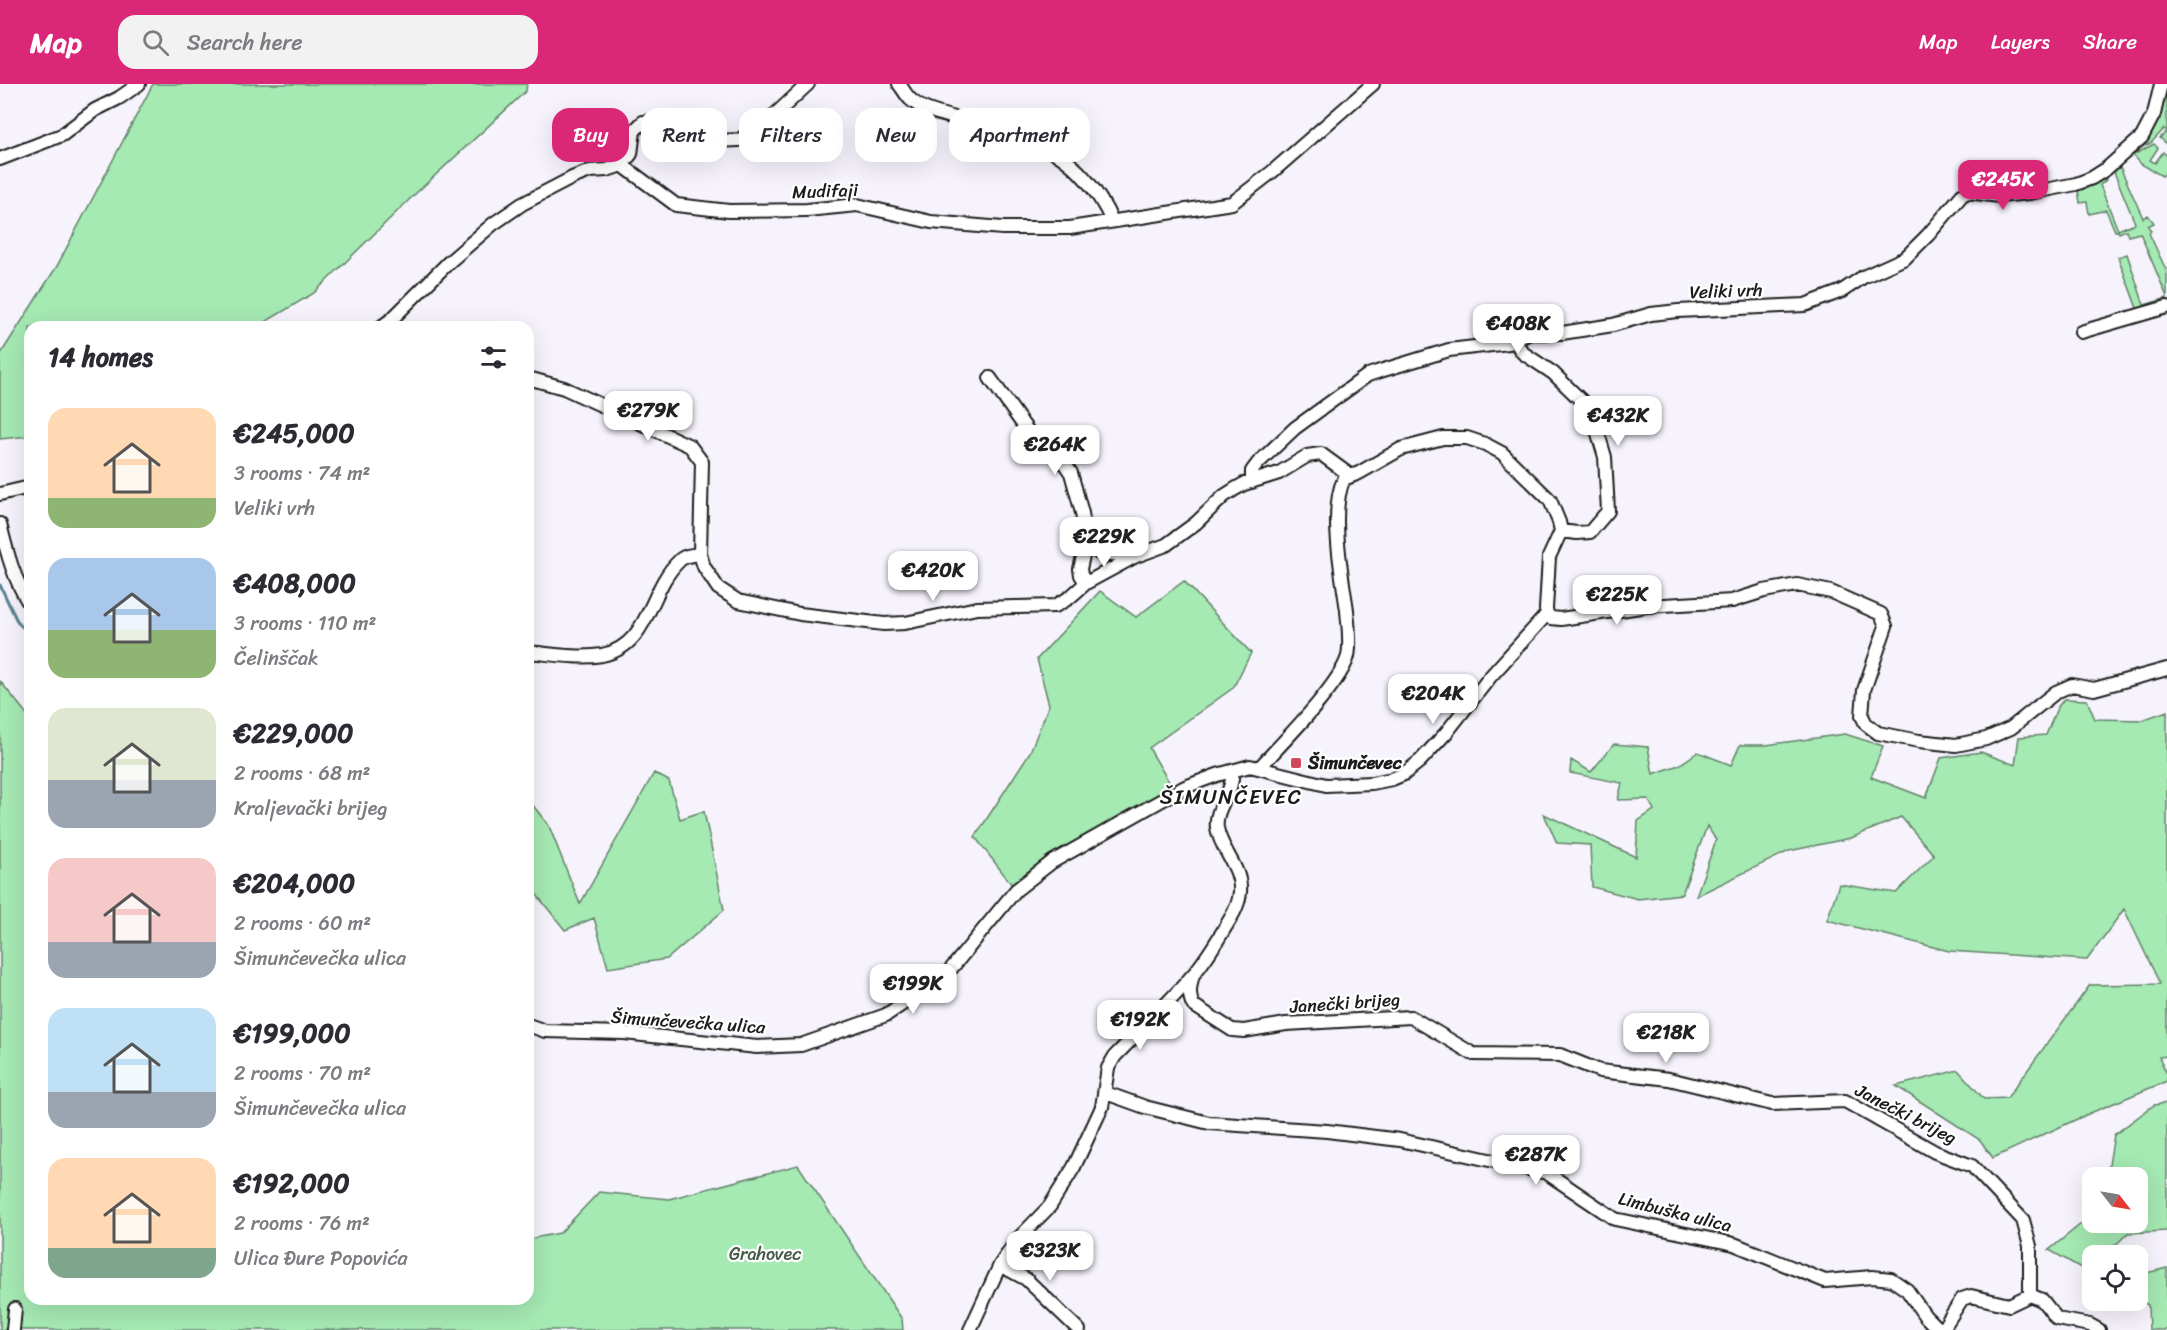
<!DOCTYPE html>
<html lang="en">
<head>
<meta charset="utf-8">
<style>
	body { margin:0; font-family:Sriracha,sans-serif; background:#f2f2f3; color:#2b2b33; height:100vh; display:flex; flex-direction:column; font-size:22px; white-space:nowrap }
	* { box-sizing:border-box; margin:0 }
	p { font-size:20px; color:#7c7c81 }
	.icon { flex:none; width:33px; height:33px; fill:none; stroke:currentColor; stroke-width:2; stroke-linecap:round; stroke-linejoin:round }
	.map { position:relative; flex:1; overflow:hidden }
	.panel { position:absolute; left:24px; top:237px; width:510px; height:984px; display:flex; flex-direction:column; background:#fff; border-radius:18px; box-shadow:0 6px 24px #0002 }
	.panel>* { flex:none }
	.guide { position:absolute; left:552px; top:24px; width:570px; height:54px; display:flex; gap:12px }
	.needle { width:39px; rotate:121deg }
	.fabs { position:absolute; left:2082px; top:1083px; display:grid; gap:12px }
	.fabs a { display:grid; place-items:center; width:66px; height:66px; border-radius:12px; background:#fff; box-shadow:0 6px 24px #0002; font-size:30px }
	.price { position:absolute; translate:-50% -51px; padding:0 14px; border-radius:12px; background:#fff; color:#222; font-size:20px; line-height:39px; filter:drop-shadow(0 2px 3px #0008) }
	.price::after { content:''; position:absolute; left:50%; top:36px; width:18px; height:14px; margin-left:-9px; background:inherit; clip-path:polygon(0 0,100% 0,50% 100%) }
	.price.active { background:#db2777; color:#fff }
	ul { padding:0; list-style:none }
	li { display:flex; align-items:center; gap:18px; height:150px; padding:0 24px }
	li span { display:grid; place-items:center; flex:none; width:168px; height:120px; border-radius:18px; color:#555 }
	li>.icon { margin-inline-start:auto }
	span .icon { width:72px; height:72px; fill:#fffc; stroke-width:1 }
	li b { font-size:26px }
	h2 { display:flex; justify-content:space-between; align-items:center; height:72px; padding:0 24px; font-size:26px }
	.tag { padding:0 21px; border-radius:18px; background:#fff; box-shadow:0 6px 24px #0002; font-size:21px; line-height:54px }
	.tag.active { background:#db2777; color:#fff }
	header { display:flex; align-items:center; gap:36px; box-sizing:border-box; height:84px; padding:0 30px; background:#db2777; color:#fff }
	header strong { font-size:28px }
	nav { display:flex; gap:33px; margin-inline-start:auto; font-size:21px }
	.search { width:420px; height:54px; background:#f2f2f3; display:flex; align-items:center; gap:15px; box-sizing:border-box; padding:0 21px; border-radius:18px; color:#7c7c81; font-size:22px }
	.map>svg:first-child { display:block }
	.green { fill:#a5e9b3; stroke:#608268; stroke-width:1.5 }
	.lines { fill:none; stroke-linecap:round; stroke-linejoin:round }
	.stream { stroke:#598493; stroke-width:3 }
	.minor-casing { stroke:#1c1c1c; stroke-width:16 }
	.minor { stroke:#fff; stroke-width:12 }
	.poi-dot { fill:#d1495b; stroke:#fff; stroke-width:2 }
	.labels { text-anchor:middle; dominant-baseline:central; stroke-width:4.5; stroke-linejoin:round; paint-order:stroke }
	.street-label { font-size:18px; fill:#1c1c1c; stroke:#fff }
	.poi-label { font-size:18px; font-weight:bold; fill:#1c1c1c; stroke:#fff; text-anchor:start }
	.park-label { font-size:18px; fill:#455a49; stroke:#fff }
	.quarter-label { font-size:21px; letter-spacing:1.5px; fill:#1c1c1c; stroke:#fff }
</style>
</head>
<body>
<header>
<strong>Map</strong>
<div class="search"><svg class="icon" aria-label="search" viewBox="0 0 24 24"><circle cx="10" cy="10" r="6"/><path d="M15 15l6 6"/></svg>Search here</div>
<nav><a>Map</a><a>Layers</a><a>Share</a></nav>
</header>
<div class="map">
<svg width="2167" height="1246" viewBox="0 0 2167 1246">
	<rect width="100%" height="100%" fill="#f7f3fd"/>
	<filter id="ink" filterUnits="userSpaceOnUse"><feTurbulence type="fractalNoise" baseFrequency=".0167" numOctaves="2"/><feDisplacementMap in="SourceGraphic" scale="12" xChannelSelector="R" yChannelSelector="G"/><feConvolveMatrix kernelMatrix="1 2 1 2 8 2 1 2 1" color-interpolation-filters="sRGB"/></filter>
	<g filter="url(#ink)">
		<path class="green" d="M 153,0 L 527,0 L 526,7 L 413,112 L 314,209 L 257,243 L 30,243 L 30,352 L 0,355 L 0,271 L 57,182 Z
			M 2162,5 L 2167,7 L 2167,60 L 2160,54 L 2167,47 L 2164,45 L 2151,59 L 2131,68 Z
			M 2154,60 L 2158,64 L 2150,76 L 2155,79 L 2163,68 L 2167,72 L 2167,88 L 2162,92 L 2141,80 L 2133,71 Z
			M 2120,83 L 2143,134 L 2148,131 L 2154,139 L 2148,142 L 2151,147 L 2149,149 L 2167,188 L 2167,213 L 2140,149 L 2128,152 L 2126,146 L 2119,149 L 2118,147 L 2115,147 L 2106,126 L 2089,130 L 2087,118 L 2080,119 L 2078,105 L 2105,94 L 2106,96 L 2100,101 L 2118,146 L 2135,139 L 2114,88 Z
			M 2127,170 L 2144,221 L 2167,214 L 2167,220 L 2138,227 L 2118,173 Z
			M 1184,497 L 1251,569 L 1233,604 L 1149,664 L 1172,703 L 1016,806 L 975,753 L 1030,668 L 1049,621 L 1037,575 L 1100,507 L 1136,533 Z
			M 0,597 L 30,634 L 30,1215 L 528,1215 L 528,1155 L 560,1149 L 599,1108 L 669,1115 L 798,1081 L 902,1235 L 903,1246 L 0,1246 Z
			M 2064,615 L 2087,616 L 2095,635 L 2142,636 L 2167,627 L 2167,972 L 2159,973 L 2167,990 L 2167,997 L 2088,1030 L 1993,1074 L 1980,1056 L 1896,1002 L 1958,986 L 1984,1015 L 2007,1014 L 2090,901 L 2160,900 L 2124,825 L 2087,876 L 1949,867 L 1827,836 L 1839,800 L 1896,809 L 1934,771 L 1901,733 L 1851,754 L 1789,767 L 1696,812 L 1716,756 L 1707,742 L 1682,810 L 1638,815 L 1592,803 L 1590,761 L 1557,759 L 1544,730 L 1636,773 L 1638,737 L 1654,726 L 1648,715 L 1618,716 L 1622,699 L 1570,689 L 1571,676 L 1591,688 L 1614,660 L 1648,663 L 1653,690 L 1679,681 L 1698,668 L 1731,681 L 1740,661 L 1766,661 L 1845,650 L 1883,662 L 1871,693 L 1926,714 L 1941,674 L 1981,668 L 2015,681 L 2019,653 L 2046,651 L 2057,624 Z
			M 654,689 L 669,697 L 680,735 L 704,727 L 724,826 L 667,875 L 608,884 L 594,834 L 565,846 L 528,800 L 528,715 L 549,742 L 580,820 Z
			M 2167,1019 L 2167,1147 L 2128,1149 L 2105,1171 L 2092,1172 L 2092,1183 L 2088,1188 L 2049,1166 L 2092,1131 L 2092,1138 L 2138,1138 L 2138,1094 L 2107,1093 L 2114,1051 L 2154,1021 Z
			M 2167,1184 L 2167,1246 L 2149,1246 L 2148,1221 L 2138,1215 L 2138,1191 Z"/>
		<g class="lines">
			<path class="stream" d="M 0,501 L 18,539 L 30,550"/>
			<g class="minor-casing">
				<path id="minor" d="M 899,0 C 903,5 906,11 910,15 C 925,29 947,31 966,37 C 1036,56 1079,66 1112,137
					M 0,75 L 62,51 L 95,26 L 119,14 L 139,0
					M 622,81 L 676,121 L 729,127 L 807,126 L 857,121 L 931,138 L 1003,144 L 1070,144 L 1232,119 L 1272,88 L 1373,0
					M 381,243 L 392,235 L 449,178 L 493,140 L 522,120 L 572,94 L 590,87 L 607,86 L 622,81 L 631,70 L 634,47 L 643,38 L 658,37 L 716,57 L 739,56 L 766,39 L 808,0
					M 2081,248 L 2167,223
					M 1516,256 L 1518,262 L 1523,269 L 1553,289 L 1591,326 L 1605,373 L 1608,427 L 1590,448 L 1577,449 L 1561,447
					M 528,294 L 564,304 L 690,362 L 702,378 L 700,470
					M 990,294 L 1034,356 L 1056,367 L 1071,389 L 1082,429 L 1086,459 L 1080,485 L 1081,491 L 1086,499
					M 1252,398 L 1252,387 L 1258,379 L 1295,344 L 1368,291 L 1377,288 L 1449,266 L 1509,259 L 1530,249 L 1562,249 L 1613,241 L 1651,230 L 1678,227 L 1805,221 L 1842,207 L 1863,193 L 1905,174 L 1928,151 L 1962,111 L 1968,108 L 1999,112 L 2030,109 L 2076,100 L 2092,94 L 2106,85 L 2142,53 L 2154,30 L 2161,0
					M 0,410 L 30,403
					M 0,440 C 7,469 14,496 30,521
					M 1086,459 L 1099,469 L 1136,472
					M 528,568 C 551,570 579,575 602,571 C 651,561 648,506 679,477 C 684,471 693,471 700,470 L 704,483 L 718,504 L 738,517 L 800,530 L 884,540 L 905,539 L 977,524 L 1055,522 L 1069,514 L 1086,499 L 1136,472 L 1166,461 L 1196,439 L 1224,412 L 1235,405 L 1244,400 L 1279,389 L 1307,372 L 1321,370 L 1351,392
					M 1259,684 C 1280,661 1341,600 1348,572 C 1351,558 1348,541 1347,526 C 1342,492 1329,425 1344,395 L 1359,389 L 1401,365 L 1443,354 L 1467,354 L 1485,360 L 1502,369 L 1550,416 L 1559,438 L 1561,447 L 1549,473 L 1546,525 L 1547,530 L 1551,534 L 1561,535 L 1647,522 L 1732,517 L 1764,507 L 1797,501 L 1831,508 L 1881,530 L 1886,542 L 1864,606 L 1862,632 L 1866,640 L 1878,649 L 1919,657 L 1956,661 L 1986,655 L 2011,644 L 2056,608 L 2072,601 L 2094,605 L 2167,585
					M 1193,891 C 1190,902 1188,911 1193,921 L 1232,946 L 1244,947 L 1286,940 L 1411,933 L 1473,970 L 1560,971 L 1600,987 L 1669,995 L 1772,1020 L 1845,1017 L 1935,1068 L 1972,1082 L 2023,1136 L 2030,1162 L 2030,1211
					M 528,941 L 545,947 L 624,949 L 757,963 L 801,961 L 886,931 L 946,891 L 1016,806 L 1052,778 L 1185,703 L 1217,691 L 1250,682 L 1326,701 L 1372,699 L 1392,695 L 1404,690 L 1420,677 L 1446,649 L 1490,593 L 1547,530
					M 1106,1009 L 1145,1023 L 1209,1039 L 1327,1047 L 1400,1056 L 1547,1089 L 1615,1135 L 1734,1160 L 1825,1197 L 1872,1193 L 1891,1195 L 1907,1206 L 1925,1232 L 1939,1246
					M 1000,1181 L 1026,1195 L 1079,1246
					M 2030,1211 L 2042,1216 L 2057,1235 L 2090,1241 L 2099,1246
					M 13,1246 L 15,1225
					M 970,1246 L 1000,1181 L 1017,1156 L 1050,1122 L 1074,1083 L 1102,1023 L 1108,984 L 1115,972 C 1141,945 1168,920 1192,892 C 1205,877 1216,859 1226,842 C 1232,832 1239,821 1240,808 C 1242,784 1221,767 1217,744 C 1214,723 1235,708 1232,687
					M 1942,1246 L 1962,1215 L 1971,1212 L 2009,1221 L 2030,1211"/>
			</g>
			<use href="#minor" class="minor"/>
		</g>
	</g>
	<rect class="poi-dot" x="1290" y="673" width="12" height="12" rx="3"/>
	<g class="labels">
		<g class="street-label">
			<text transform="translate(825 107) rotate(-2)">Mudifaji</text>
			<text transform="translate(1726 207) rotate(-2)">Veliki vrh</text>
			<text transform="translate(1345 919) rotate(-4)">Janečki brijeg</text>
			<text transform="translate(688 938) rotate(4)">Šimunčevečka ulica</text>
			<text transform="translate(1906 1030) rotate(27)">Janečki brijeg</text>
			<text transform="translate(1675 1128) rotate(14)">Limbuška ulica</text>
		</g>
		<g class="poi-label">
			<text x="1308" y="679">Šimunčevec</text>
		</g>
		<g class="park-label">
			<text x="765" y="1170">Grahovec</text>
		</g>
		<g class="quarter-label">
			<text x="1231" y="713">ŠIMUNČEVEC</text>
		</g>
	</g>
</svg>
<div class="fabs">
<a><svg class="needle" viewBox="-14 -14 28 28"><path d="M0-13l5 13h-10z" fill="#e53935"/><path d="M0 13l5-13h-10z" fill="#7c7c81"/></svg></a>
<a><svg class="icon" aria-label="locate" viewBox="0 0 24 24"><circle cx="12" cy="12" r="6"/><path d="M12 2v4M12 18v4M2 12h4M18 12h4"/></svg></a>
</div>
<b class="price active" style="left:2003px;top:127px">€245K</b>
<b class="price" style="left:1518px;top:271px">€408K</b>
<b class="price" style="left:648px;top:358px">€279K</b>
<b class="price" style="left:1618px;top:363px">€432K</b>
<b class="price" style="left:1055px;top:392px">€264K</b>
<b class="price" style="left:1104px;top:484px">€229K</b>
<b class="price" style="left:933px;top:518px">€420K</b>
<b class="price" style="left:1617px;top:542px">€225K</b>
<b class="price" style="left:1433px;top:641px">€204K</b>
<b class="price" style="left:913px;top:931px">€199K</b>
<b class="price" style="left:1140px;top:967px">€192K</b>
<b class="price" style="left:1666px;top:980px">€218K</b>
<b class="price" style="left:1536px;top:1102px">€287K</b>
<b class="price" style="left:1050px;top:1198px">€323K</b>
<div class="guide">
<a class="tag active">Buy</a>
<a class="tag">Rent</a>
<a class="tag">Filters</a>
<a class="tag">New</a>
<a class="tag">Apartment</a>
</div>
<section class="panel">
<h2>14 homes<svg class="icon" aria-label="filters" viewBox="0 0 24 24"><path d="M4 7h16M4 17h16"/><circle cx="9" cy="7" r="2"/><circle cx="15" cy="17" r="2"/></svg></h2>
<ul>
<li><span style="background:linear-gradient(#ffd9b3 75%,#8fb573 0)"><svg class="icon" aria-label="home" viewBox="0 0 24 24"><path d="M3 11l9-7 9 7M6 9v11h12V9"/></svg></span><div><b>€245,000</b><p>3 rooms · 74 m²</p><p>Veliki vrh</p></div></li>
<li><span style="background:linear-gradient(#a9c7e8 60%,#8fb573 0)"><svg class="icon" aria-label="home" viewBox="0 0 24 24"><path d="M3 11l9-7 9 7M6 9v11h12V9"/></svg></span><div><b>€408,000</b><p>3 rooms · 110 m²</p><p>Čelinščak</p></div></li>
<li><span style="background:linear-gradient(#dfe7d0 60%,#9aa5b1 0)"><svg class="icon" aria-label="home" viewBox="0 0 24 24"><path d="M3 11l9-7 9 7M6 9v11h12V9"/></svg></span><div><b>€229,000</b><p>2 rooms · 68 m²</p><p>Kraljevački brijeg</p></div></li>
<li><span style="background:linear-gradient(#f6c9c9 70%,#9aa5b1 0)"><svg class="icon" aria-label="home" viewBox="0 0 24 24"><path d="M3 11l9-7 9 7M6 9v11h12V9"/></svg></span><div><b>€204,000</b><p>2 rooms · 60 m²</p><p>Šimunčevečka ulica</p></div></li>
<li><span style="background:linear-gradient(#bfe0f5 70%,#9aa5b1 0)"><svg class="icon" aria-label="home" viewBox="0 0 24 24"><path d="M3 11l9-7 9 7M6 9v11h12V9"/></svg></span><div><b>€199,000</b><p>2 rooms · 70 m²</p><p>Šimunčevečka ulica</p></div></li>
<li><span style="background:linear-gradient(#ffd9b3 75%,#7fa58c 0)"><svg class="icon" aria-label="home" viewBox="0 0 24 24"><path d="M3 11l9-7 9 7M6 9v11h12V9"/></svg></span><div><b>€192,000</b><p>2 rooms · 76 m²</p><p>Ulica Đure Popovića</p></div></li>
</ul>
</section>
</div>
</body>
</html>
